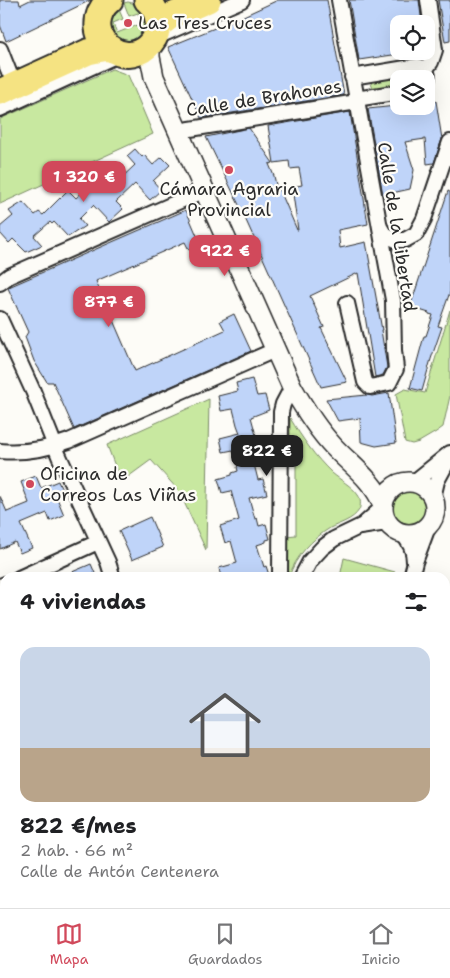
<!DOCTYPE html>
<html lang="es">
<head>
<meta charset="utf-8">
<style>
	body { margin:0; font-family:"Shantell Sans",sans-serif; background:#f6f6f6; color:#202124; height:100vh; display:flex; flex-direction:column; font-size:19px; white-space:nowrap }
	* { box-sizing:border-box; margin:0 }
	p { font-size:16px; color:#757577 }
	.icon { flex:none; width:28px; height:28px; fill:none; stroke:currentColor; stroke-width:2; stroke-linecap:round; stroke-linejoin:round }
	.map { position:relative; flex:1; overflow:hidden }
	.drawer { position:absolute; left:0px; top:572px; width:450px; height:336px; display:flex; flex-direction:column; background:#fff; border-radius:15px 15px 0 0; box-shadow:0 5px 20px #0002 }
	.drawer>* { flex:none }
	.tools { position:absolute; left:390px; top:15px; display:grid; gap:10px }
	.tools a { display:grid; place-items:center; width:45px; height:45px; border-radius:10px; background:#fff; box-shadow:0 5px 20px #0002; font-size:25px }
	.price { position:absolute; translate:-50% -42px; padding:0 11px; border-radius:10px; background:#d1495b; color:#fff; font-size:16px; line-height:32px; filter:drop-shadow(0 1px 2px #0008) }
	.price::after { content:''; position:absolute; left:50%; top:30px; width:15px; height:11px; margin-left:-8px; background:inherit; clip-path:polygon(0 0,100% 0,50% 100%) }
	.price.active { background:#222; color:#fff }
	ul { padding:0; list-style:none }
	li { display:grid; align-content:center; gap:10px; height:265px; padding:0 20px }
	li span { display:grid; place-items:center; height:155px; border-radius:15px; color:#555 }
	li>.icon { margin-inline-start:auto }
	span .icon { width:90px; height:90px; fill:#fffc; stroke-width:1 }
	li b { font-size:21px }
	h2 { display:flex; justify-content:space-between; align-items:center; height:60px; padding:0 20px; font-size:21px }
	.dock { display:flex; justify-content:space-around; align-items:center; height:70px; border-top:1px solid #e0e0e0; background:#fff; font-size:14px; color:#757577 }
	.dock a { display:grid; justify-items:center; gap:2px }
	.dock .active { color:#d1495b }
	.map>svg:first-child { display:block }
	.green { fill:#c8e8a0; stroke:#7a8a66 }
	.building { fill:#bfd4f9; stroke:#2b2b2b }
	.lines { fill:none; stroke-linecap:round; stroke-linejoin:round }
	.lane-casing { stroke:#2b2b2b; stroke-width:11 }
	.street-casing { stroke:#2b2b2b; stroke-width:18 }
	.secondary-casing { stroke:#2b2b2b; stroke-width:22 }
	.highway-casing { stroke:#2b2b2b; stroke-width:29 }
	.lane { stroke:#fdfcf7; stroke-width:7 }
	.street { stroke:#fdfcf7; stroke-width:14 }
	.secondary { stroke:#fdfcf7; stroke-width:19 }
	.highway { stroke:#f5e382; stroke-width:25 }
	.rail-casing { stroke:#2b2b2b; stroke-width:5.5 }
	.rail { stroke:#fdfcf7; stroke-width:4; stroke-dasharray:11; stroke-linecap:butt }
	.poi-dot { fill:#d1495b; stroke:#fdfcf7; stroke-width:2 }
	.labels { text-anchor:middle; dominant-baseline:central; stroke-width:4.5; stroke-linejoin:round; paint-order:stroke }
	.poi-label { font-size:18px; fill:#2b2b2b; stroke:#fdfcf7; text-anchor:start }
	.street-label { font-size:18px; fill:#2b2b2b; stroke:#fdfcf7 }
</style>
</head>
<body>
<div class="map">
<svg width="450" height="908" viewBox="0 0 450 908">
	<rect width="100%" height="100%" fill="#fdfcf7"/>
	<filter id="ink" filterUnits="userSpaceOnUse"><feTurbulence type="fractalNoise" baseFrequency=".02" numOctaves="2"/><feDisplacementMap in="SourceGraphic" scale="10" xChannelSelector="R" yChannelSelector="G"/><feConvolveMatrix kernelMatrix="1 2 1 2 8 2 1 2 1" color-interpolation-filters="sRGB"/></filter>
	<g filter="url(#ink)">
		<path class="green" d="M 128,2 L 140,5 L 149,27 L 135,44 L 114,40 L 107,21 L 117,5 L 123,19 L 113,23 L 117,33 L 143,23 L 138,13 L 129,16 L 124,3 Z
			M 112,69 L 128,75 L 153,134 L 0,204 L 0,119 Z
			M 418,71 L 422,79 L 399,79 L 399,88 L 374,90 L 371,84 L 373,79 Z
			M 450,310 L 450,396 L 443,427 L 436,432 L 419,442 L 412,444 L 405,442 L 396,394 L 405,389 L 425,393 Z
			M 209,399 L 206,550 L 179,491 L 151,460 L 121,482 L 107,445 Z
			M 290,418 C 302,438 315,457 332,473 C 340,480 352,486 358,495 C 361,499 361,506 359,510 C 353,520 340,523 330,528 C 312,539 295,557 289,577 L 284,578 L 286,536 L 296,535 L 296,456 L 290,451 Z
			M393 507a17 17 0 1 1 34 0a17 17 0 1 1-34 0Z
			M 344,558 L 395,572 L 394,577 L 340,577 Z
			M 79,904 L 171,904 L 172,908 L 80,908 Z"/>
		<path class="building" d="M 0,0 L 19,0 L 20,5 L 30,0 L 91,0 L 6,41 L 0,25 Z
			M 278,0 L 327,0 L 344,95 L 201,118 L 168,47 L 237,19 Z
			M 349,0 L 419,0 L 422,24 L 399,24 L 399,54 L 359,60 Z
			M 438,0 L 450,0 L 450,41 L 445,42 Z
			M 436,101 L 442,139 L 434,163 L 427,164 L 425,139 L 405,142 L 414,170 L 410,189 L 383,195 L 368,109 L 396,106 L 426,106 L 426,102 Z
			M 350,112 L 368,224 L 338,230 L 340,248 L 366,242 L 382,330 L 381,330 L 387,367 L 383,375 L 375,377 L 358,273 L 310,296 L 324,327 L 321,328 L 347,382 L 321,387 L 240,207 L 206,137 L 249,128 L 273,163 L 269,164 L 274,176 L 277,189 L 279,188 L 297,230 L 298,230 L 292,187 L 302,185 L 299,168 L 290,169 L 289,161 L 274,163 L 268,126 Z
			M 135,149 L 142,157 L 144,155 L 153,165 L 162,157 L 170,165 L 153,181 L 161,190 L 150,200 L 135,184 L 116,202 L 123,209 L 109,222 L 93,205 L 79,219 L 85,226 L 68,237 L 54,222 L 52,224 L 50,222 L 34,236 L 42,245 L 26,252 L 13,239 L 9,243 L 0,233 L 0,227 L 13,216 L 9,211 L 23,202 L 35,215 L 39,212 L 43,215 L 68,190 L 76,198 L 97,179 L 91,173 L 100,165 L 116,183 L 135,165 L 127,156 Z
			M 448,191 L 450,192 L 450,292 L 438,326 L 442,327 L 431,359 L 422,391 L 410,388 L 424,336 L 426,336 L 433,315 L 429,314 L 429,313 L 410,307 Z
			M 186,210 L 201,245 L 189,250 L 185,242 L 96,281 L 135,371 L 225,330 L 220,321 L 234,314 L 251,351 L 74,429 L 53,382 L 47,382 L 34,361 L 25,337 L 28,332 L 8,288 L 11,286 Z
			M 252,379 L 257,396 L 265,395 L 269,410 L 251,417 L 257,439 L 266,437 L 269,452 L 252,456 L 258,480 L 263,479 L 267,494 L 249,498 L 255,519 L 257,518 L 259,526 L 266,524 L 270,539 L 266,540 L 266,542 L 257,545 L 264,567 L 266,566 L 270,578 L 221,578 L 219,568 L 237,563 L 231,541 L 225,543 L 220,526 L 239,520 L 231,491 L 222,493 L 218,479 L 232,475 L 232,473 L 238,471 L 237,467 L 238,466 L 233,450 L 223,452 L 220,438 L 240,433 L 237,425 L 233,409 L 221,411 L 218,396 L 238,391 L 236,383 Z
			M 389,393 L 396,443 L 376,446 L 361,442 L 360,418 L 338,421 L 326,399 L 367,395 L 372,396 Z
			M 36,476 L 41,488 L 58,481 L 64,495 L 57,498 L 64,515 L 50,521 L 47,513 L 21,524 L 32,548 L 20,553 L 15,542 L 0,549 L 0,496 L 7,512 L 29,503 L 21,482 Z
			M 150,517 L 163,547 L 132,560 L 119,531 Z
			M 91,564 L 97,578 L 58,578 Z"/>
		<g class="lines">
			<g class="lane-casing">
				<path id="lane" d="M 445,610 L 450,598"/>
			</g>
			<g class="street-casing">
				<path id="street" d="M 339,0 L 393,300 L 394,350 L 396,369 L 389,383 L 370,387 L 365,382 L 347,303
					M 159,36 L 242,0
					M 0,49 L 9,72
					M 425,70 L 431,62 L 435,50 L 428,0
					M 352,77 L 418,66 C 427,68 430,75 426,84
					M 356,99 L 399,92
					M 0,109 L 120,54
					M 178,131 L 357,102
					M 380,227 L 384,234 L 396,240 L 405,240 L 416,234 L 424,219 L 450,142
					M 0,283 L 9,276 L 205,190
					M 0,319 L 33,391 L 59,456 L 108,562 L 113,578
					M 0,451 C 23,453 47,449 69,441 L 275,350
					M 414,482 L 450,453
					M 433,498 L 437,481 L 450,457
					M 360,527 L 380,524 L 388,524
					M 401,533 C 409,540 414,551 414,562
					M 19,578 L 98,542
					M 280,578 L 281,412 L 283,404 L 292,387
					M 301,578 L 310,561 L 322,548 L 334,539 L 363,525 L 382,508
					M 411,578 L 415,562 L 428,527
					M 0,586 L 5,584
					M 0,745 L 5,744
					M 0,830 L 5,853
					M 0,880 L 5,879"/>
			</g>
			<g class="secondary-casing">
				<path id="secondary" d="M 150,44 L 150,57 L 154,77 L 292,387 C 304,408 317,429 334,447 C 351,465 374,481 383,505
					M383 508a26 26 0 1 1 52 0a26 26 0 1 1-52 0Z"/>
			</g>
			<g class="highway-casing">
				<path id="highway" d="M 110,0 C 101,7 97,17 98,28 C 99,36 103,43 110,48 C 140,71 177,27 147,0
					M 158,26 L 171,16 L 208,0
					M 0,92 L 88,52 L 97,50 L 110,48"/>
			</g>
			<use href="#lane" class="lane"/>
			<use href="#street" class="street"/>
			<use href="#secondary" class="secondary"/>
			<use href="#highway" class="highway"/>
			<g class="rail-casing">
				<path id="rail" d="M 448,908 L 450,901"/>
			</g>
			<use href="#rail" class="rail"/>
		</g>
	</g>
	<g class="poi-dot">
		<circle cx="128" cy="23" r="5"/>
		<circle cx="229" cy="170" r="5"/>
		<circle cx="30" cy="484" r="5"/>
	</g>
	<g class="labels">
		<g class="poi-label">
			<text x="138" y="23">Las Tres Cruces</text>
			<text x="229" y="189" text-anchor="middle">Cámara Agraria<tspan x="229" dy="21">Provincial</tspan></text>
			<text x="40" y="474">Oficina de<tspan x="40" dy="21">Correos Las Viñas</tspan></text>
		</g>
		<g class="street-label">
			<text transform="translate(264 98) rotate(-9)">Calle de Brahones</text>
			<text transform="translate(397 227) rotate(81)">Calle de la Libertad</text>
		</g>
	</g>
</svg>
<div class="tools">
<a><svg class="icon" aria-label="locate" viewBox="0 0 24 24"><circle cx="12" cy="12" r="6"/><path d="M12 2v4M12 18v4M2 12h4M18 12h4"/></svg></a>
<a><svg class="icon" aria-label="layers" viewBox="0 0 24 24"><path d="M12 4l9 5-9 5-9-5zM3 14l9 5 9-5"/></svg></a>
</div>
<b class="price" style="left:84px;top:203px">1 320 €</b>
<b class="price" style="left:225px;top:277px">922 €</b>
<b class="price" style="left:109px;top:328px">877 €</b>
<b class="price active" style="left:267px;top:477px">822 €</b>
<section class="drawer">
<h2>4 viviendas<svg class="icon" aria-label="filters" viewBox="0 0 24 24"><path d="M4 7h16M4 17h16"/><circle cx="9" cy="7" r="2"/><circle cx="15" cy="17" r="2"/></svg></h2>
<ul>
<li><span style="background:linear-gradient(#c9d6e8 65%,#b9a48a 0)"><svg class="icon" aria-label="home" viewBox="0 0 24 24"><path d="M3 11l9-7 9 7M6 9v11h12V9"/></svg></span><div><b>822 €/mes</b><p>2 hab. · 66 m²</p><p>Calle de Antón Centenera</p></div></li>
</ul>
</section>
</div>
<nav class="dock">
<a class="active"><svg class="icon" aria-label="map" viewBox="0 0 24 24"><path d="M3 6l6-2 6 2 6-2v14l-6 2-6-2-6 2zM9 4v14M15 6v14"/></svg>Mapa</a>
<a><svg class="icon" aria-label="saved" viewBox="0 0 24 24"><path d="M7 4h10v16l-5-4-5 4z"/></svg>Guardados</a>
<a><svg class="icon" aria-label="home" viewBox="0 0 24 24"><path d="M3 11l9-7 9 7M6 9v11h12V9"/></svg>Inicio</a>
</nav>
</body>
</html>
